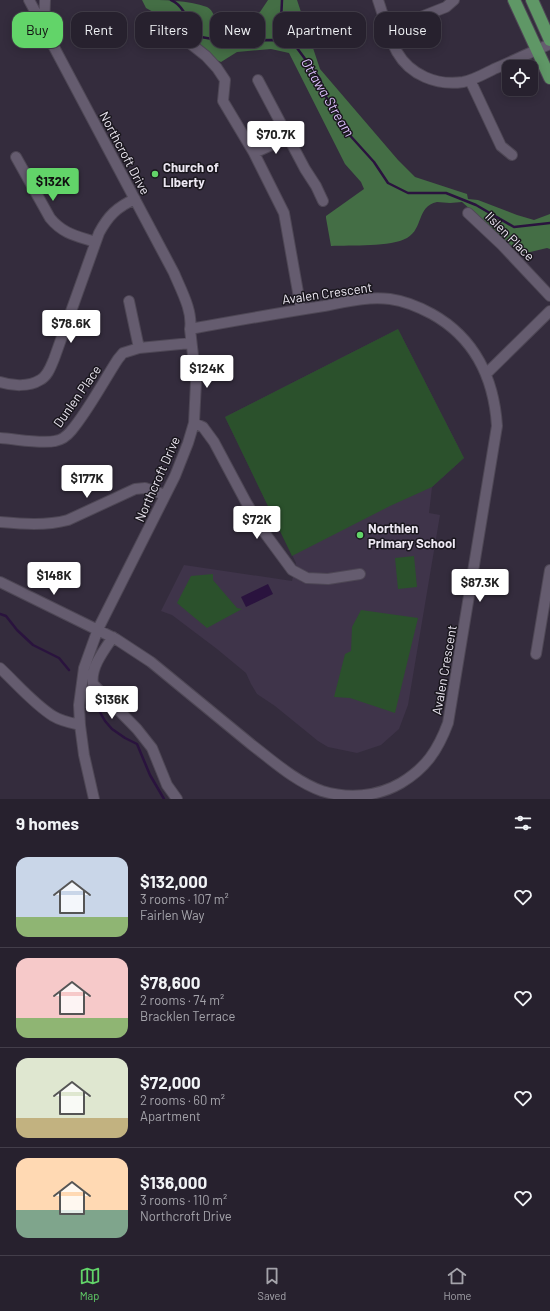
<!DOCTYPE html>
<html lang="en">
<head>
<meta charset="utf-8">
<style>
	body { margin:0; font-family:Barlow,sans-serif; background:#2f2936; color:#f1f3f6; height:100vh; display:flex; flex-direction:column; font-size:15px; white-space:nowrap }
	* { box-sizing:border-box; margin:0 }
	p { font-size:13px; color:#a4a3aa }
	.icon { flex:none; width:22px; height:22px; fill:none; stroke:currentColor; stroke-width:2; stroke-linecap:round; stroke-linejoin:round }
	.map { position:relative; height:799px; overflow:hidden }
	.panel { display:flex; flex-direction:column; background:#27212e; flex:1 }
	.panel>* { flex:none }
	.guide { position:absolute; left:12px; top:12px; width:526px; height:36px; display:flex; gap:8px }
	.buttons { position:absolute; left:502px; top:60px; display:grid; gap:8px }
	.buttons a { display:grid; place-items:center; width:36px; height:36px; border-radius:8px; background:#27212e; box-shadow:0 2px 10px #0003,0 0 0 1px #433e4a; font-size:20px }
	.price { position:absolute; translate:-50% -34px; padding:0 9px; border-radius:4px; background:#fff; color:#222; font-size:13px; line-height:26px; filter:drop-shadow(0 1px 2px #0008) }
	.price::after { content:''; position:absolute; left:50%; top:24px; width:12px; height:9px; margin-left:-6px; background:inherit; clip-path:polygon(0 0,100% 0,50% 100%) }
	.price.current { background:#62d469; color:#111 }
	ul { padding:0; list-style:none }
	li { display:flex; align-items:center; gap:12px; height:100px; padding:0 16px }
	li+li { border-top:1px solid #433e4a }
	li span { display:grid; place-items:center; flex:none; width:112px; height:80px; border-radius:12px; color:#555 }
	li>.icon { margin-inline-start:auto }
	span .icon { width:48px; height:48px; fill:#fffc; stroke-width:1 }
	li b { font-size:17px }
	h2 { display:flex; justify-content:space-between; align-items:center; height:48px; padding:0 16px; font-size:17px }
	.tag { padding:0 14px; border-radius:12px; background:#27212e; box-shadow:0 2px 10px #0003,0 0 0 1px #433e4a; font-size:14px; line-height:36px }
	.tag.current { background:#62d469; color:#111 }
	.tabs { display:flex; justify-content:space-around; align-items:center; height:56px; border-top:1px solid #433e4a; background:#27212e; font-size:11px; color:#a4a3aa }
	.tabs a { display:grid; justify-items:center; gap:2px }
	.tabs .current { color:#62d469 }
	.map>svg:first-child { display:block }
	.built { fill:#3f344a }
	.green { fill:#2b512c }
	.forest { fill:#446e45 }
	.water { fill:#2a133e }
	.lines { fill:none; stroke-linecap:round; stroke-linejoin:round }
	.stream { stroke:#2a133e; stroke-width:2.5 }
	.minor-casing { stroke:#4e4755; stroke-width:12 }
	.major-casing { stroke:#4e4755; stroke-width:14 }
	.minor { stroke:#655c6f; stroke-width:10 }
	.major { stroke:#5f9766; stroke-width:12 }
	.poi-dot { fill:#62d469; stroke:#1a171e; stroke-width:1.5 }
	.labels { text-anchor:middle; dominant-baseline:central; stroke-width:3; stroke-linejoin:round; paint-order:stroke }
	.street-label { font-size:13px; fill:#ece7f2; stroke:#1a171e }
	.poi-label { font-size:13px; font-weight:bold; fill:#ece7f2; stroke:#1a171e; text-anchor:start }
	.water-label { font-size:14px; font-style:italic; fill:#dabefa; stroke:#1a171e }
</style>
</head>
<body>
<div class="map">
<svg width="550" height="799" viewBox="0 0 550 799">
	<rect width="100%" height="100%" fill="#342c3d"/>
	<path class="built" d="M 398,329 L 464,458 L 432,487 L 429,513 L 440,515 L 408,705 L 399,729 L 381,745 L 357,753 L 328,747 L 318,741 L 275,706 L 257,694 L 251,684 L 246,673 L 217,649 L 172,615 L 161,611 L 184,565 L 292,581 L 296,563 L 225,417 Z"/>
	<path class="green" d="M 398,329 L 464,458 L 432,487 L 390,506 L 292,556 L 225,417 Z
		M 414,556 L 417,587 L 398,589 L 395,558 Z
		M 213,574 L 213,580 L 237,608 L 242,609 L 207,628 L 177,603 L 191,576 Z
		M 361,610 L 418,618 L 395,713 L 350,698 L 334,697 L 345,654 L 351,651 L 352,627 Z"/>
	<path class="forest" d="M 142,0 C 164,0 188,0 207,7 C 217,12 214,29 228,27 L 260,12 L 268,0 L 297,0 L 320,69 L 398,160 L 415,177 L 467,194 L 468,199 L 478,200 L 517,215 L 534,220 L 550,214 L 550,249 L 547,248 L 526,253 L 520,253 L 462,202 C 458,202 454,203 450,203 C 446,203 441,202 437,202 C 416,207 424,228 407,238 C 391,247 351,245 331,246 L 326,218 L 326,216 L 364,189 L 361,182 L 345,164 L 289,53 L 271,49 L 237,52 L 221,62 L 212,58 L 164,18 L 146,8 Z"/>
	<path class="water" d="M 268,584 L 273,594 L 246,607 L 241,597 Z"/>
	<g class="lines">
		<path class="stream" d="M 171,0 C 181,4 188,17 189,27 L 201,37 L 224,41 L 272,40 L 294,44 L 320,79 L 326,97 L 334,108 L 346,131 L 374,162 L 388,183 L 408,193 L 446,193 L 476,205 L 514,227 L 550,223
			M 282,0 L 281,21 L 290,43
			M 0,614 L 6,616 L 17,630 L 33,645 L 59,658 L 69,670
			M 97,707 L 105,721 L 112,729 L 125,738 L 137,744 L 150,775 L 164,799"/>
		<g class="minor-casing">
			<path id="minor" d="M 29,0 L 174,273 C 181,290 193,311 190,329 L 196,382 L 194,423 L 188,443 L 175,476 L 98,629 L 84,668 L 79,705 L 80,725 L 84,755 L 94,799
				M 378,0 C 384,17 388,36 397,52 C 410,75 437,86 463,82 C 474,80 484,74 494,69 C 513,61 531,52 550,44
				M 163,22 L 206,56 L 217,68 L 225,80 L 223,101 L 254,153 L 284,213 L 301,309
				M 44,27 L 45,0
				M 388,30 L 446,7 L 454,0
				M 258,80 L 305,169 L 316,186 L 323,201
				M 470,80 L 501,146 L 512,155
				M 254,153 L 289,137
				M 16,157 L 50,218 C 63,234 77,236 95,242
				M 468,213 L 502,245 L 550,296
				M 129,301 L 139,348
				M 486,374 L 550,311
				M 0,382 C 12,386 29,387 40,380 C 48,376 51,366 54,359 L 99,233 C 108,216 117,207 135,199
				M 194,423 L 203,427 L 214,442 L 246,502 L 264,532 L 292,570 L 307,578 L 328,579 L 360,574
				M 0,438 C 16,439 41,444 55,441 C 61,440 67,436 71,431 C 88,411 103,382 118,359 L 123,353 L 139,348 L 191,343
				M 0,522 C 22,524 46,526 68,520 L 135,489 L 145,488 L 165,495
				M 0,582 L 116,639 L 151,662 C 185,690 218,717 252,745 C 273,761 296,782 322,791 C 348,799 377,797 401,783 C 426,768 438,750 448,723 L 497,426 C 494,379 475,338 432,314 C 419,307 405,301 390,299 C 368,296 345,302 324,306 C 279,313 234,321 190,329
				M 113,637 C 104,650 90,668 93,684 L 137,729 L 152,748 L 167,785 L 177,799
				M 536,654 L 550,570
				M 0,668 C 17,684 34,704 53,716 C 61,721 71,723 80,725"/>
		</g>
		<g class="major-casing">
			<path id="major" d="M 514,0 L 550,78
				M 532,0 L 550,40"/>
		</g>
		<use href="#minor" class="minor"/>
		<use href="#major" class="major"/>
	</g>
	<g class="poi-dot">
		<circle cx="155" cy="174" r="4"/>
		<circle cx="360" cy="535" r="4"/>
	</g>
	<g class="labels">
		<g class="street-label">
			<text transform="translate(125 153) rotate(62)">Northcroft Drive</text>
			<text transform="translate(510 236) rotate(45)">Ilslen Place</text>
			<text transform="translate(327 293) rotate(-8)">Avalen Crescent</text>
			<text transform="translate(77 396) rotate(-55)">Dunlen Place</text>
			<text transform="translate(157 479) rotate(-66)">Northcroft Drive</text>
			<text transform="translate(444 670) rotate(-80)">Avalen Crescent</text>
		</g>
		<g class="poi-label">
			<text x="163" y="167">Church of<tspan x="163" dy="15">Liberty</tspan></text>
			<text x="368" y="528">Northlen<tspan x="368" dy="15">Primary School</tspan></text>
		</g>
		<g class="water-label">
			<text transform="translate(328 97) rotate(59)">Ottawa Stream</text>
		</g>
	</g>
</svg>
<div class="buttons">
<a><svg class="icon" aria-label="locate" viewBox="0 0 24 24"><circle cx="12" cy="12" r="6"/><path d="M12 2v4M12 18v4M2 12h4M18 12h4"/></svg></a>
</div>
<b class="price" style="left:276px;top:155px">$70.7K</b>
<b class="price current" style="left:53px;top:202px">$132K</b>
<b class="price" style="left:71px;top:344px">$78.6K</b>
<b class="price" style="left:207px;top:389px">$124K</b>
<b class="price" style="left:87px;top:499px">$177K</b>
<b class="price" style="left:257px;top:540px">$72K</b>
<b class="price" style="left:54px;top:596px">$148K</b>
<b class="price" style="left:480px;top:603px">$87.3K</b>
<b class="price" style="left:112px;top:720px">$136K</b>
<div class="guide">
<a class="tag current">Buy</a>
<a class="tag">Rent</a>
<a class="tag">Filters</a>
<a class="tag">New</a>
<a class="tag">Apartment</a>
<a class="tag">House</a>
</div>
</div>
<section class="panel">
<h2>9 homes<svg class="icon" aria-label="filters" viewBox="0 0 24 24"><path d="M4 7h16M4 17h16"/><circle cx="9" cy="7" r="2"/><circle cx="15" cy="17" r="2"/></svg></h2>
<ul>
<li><span style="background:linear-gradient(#c9d6e8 75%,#8fb573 0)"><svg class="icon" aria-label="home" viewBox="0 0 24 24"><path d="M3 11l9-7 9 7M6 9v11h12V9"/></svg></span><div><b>$132,000</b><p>3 rooms · 107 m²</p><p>Fairlen Way</p></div><svg class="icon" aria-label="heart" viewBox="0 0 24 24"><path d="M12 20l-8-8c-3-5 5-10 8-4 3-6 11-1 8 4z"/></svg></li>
<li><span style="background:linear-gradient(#f6c9c9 75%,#8fb573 0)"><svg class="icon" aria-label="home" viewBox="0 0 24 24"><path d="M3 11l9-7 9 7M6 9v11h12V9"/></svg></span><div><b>$78,600</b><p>2 rooms · 74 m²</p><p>Bracklen Terrace</p></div><svg class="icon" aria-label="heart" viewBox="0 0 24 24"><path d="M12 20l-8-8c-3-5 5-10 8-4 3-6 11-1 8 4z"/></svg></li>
<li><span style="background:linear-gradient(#dfe7d0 75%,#c2b280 0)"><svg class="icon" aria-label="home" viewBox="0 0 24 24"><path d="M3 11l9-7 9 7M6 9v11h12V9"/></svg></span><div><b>$72,000</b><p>2 rooms · 60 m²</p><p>Apartment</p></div><svg class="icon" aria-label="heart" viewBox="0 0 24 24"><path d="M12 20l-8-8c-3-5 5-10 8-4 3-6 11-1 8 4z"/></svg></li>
<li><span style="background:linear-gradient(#ffd9b3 65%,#7fa58c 0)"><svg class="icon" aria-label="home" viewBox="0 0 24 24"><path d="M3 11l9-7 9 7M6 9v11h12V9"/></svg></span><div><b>$136,000</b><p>3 rooms · 110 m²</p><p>Northcroft Drive</p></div><svg class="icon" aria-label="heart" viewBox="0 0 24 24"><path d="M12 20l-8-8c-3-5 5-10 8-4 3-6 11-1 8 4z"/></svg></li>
</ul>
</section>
<nav class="tabs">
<a class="current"><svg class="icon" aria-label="map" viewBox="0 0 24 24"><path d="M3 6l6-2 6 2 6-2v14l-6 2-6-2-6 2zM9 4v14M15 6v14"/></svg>Map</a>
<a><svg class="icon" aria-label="saved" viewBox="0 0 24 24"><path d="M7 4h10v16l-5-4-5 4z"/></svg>Saved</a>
<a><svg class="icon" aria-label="home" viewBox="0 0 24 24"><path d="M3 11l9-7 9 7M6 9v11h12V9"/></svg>Home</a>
</nav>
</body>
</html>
